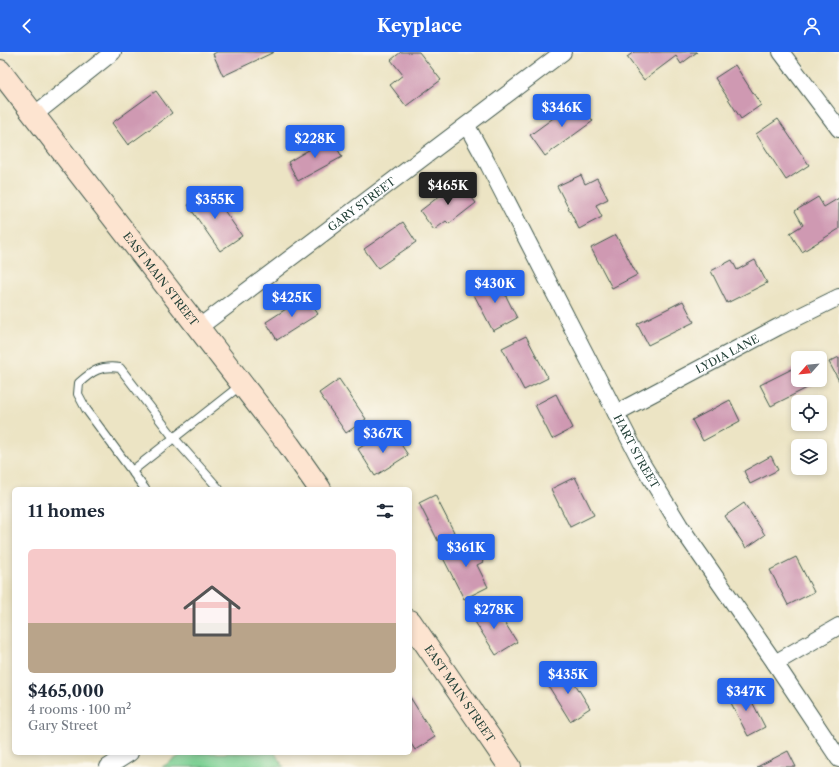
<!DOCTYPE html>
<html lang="en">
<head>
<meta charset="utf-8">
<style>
	body { margin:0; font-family:"Libre Caslon Text",serif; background:#f2f2f3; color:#1f2937; height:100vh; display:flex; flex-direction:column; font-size:15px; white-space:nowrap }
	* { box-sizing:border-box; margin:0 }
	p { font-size:13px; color:#747a83 }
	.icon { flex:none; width:22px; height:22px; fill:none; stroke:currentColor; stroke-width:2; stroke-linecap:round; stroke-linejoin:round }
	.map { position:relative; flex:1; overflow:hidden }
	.sheet { position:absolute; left:12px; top:435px; width:400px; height:268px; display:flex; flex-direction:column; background:#fff; border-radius:6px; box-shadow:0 2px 6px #0003 }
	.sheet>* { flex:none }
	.needle { width:26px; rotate:243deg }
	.buttons { position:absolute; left:791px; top:299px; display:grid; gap:8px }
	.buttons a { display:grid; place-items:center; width:36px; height:36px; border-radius:6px; background:#fff; box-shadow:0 2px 6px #0003; font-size:20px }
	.price { position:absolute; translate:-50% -34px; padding:0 9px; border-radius:4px; background:#2563eb; color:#fff; font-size:13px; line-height:26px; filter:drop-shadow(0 1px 2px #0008) }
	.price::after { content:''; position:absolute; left:50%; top:24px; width:12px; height:9px; margin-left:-6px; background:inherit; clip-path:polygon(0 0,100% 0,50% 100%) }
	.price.active { background:#222; color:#fff }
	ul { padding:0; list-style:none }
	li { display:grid; align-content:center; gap:8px; height:212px; padding:0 16px }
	li span { display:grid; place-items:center; height:124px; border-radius:6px; color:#555 }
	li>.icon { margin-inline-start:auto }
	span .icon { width:72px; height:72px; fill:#fffc; stroke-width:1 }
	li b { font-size:17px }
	h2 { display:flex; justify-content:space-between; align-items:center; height:48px; padding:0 16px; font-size:17px }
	header { display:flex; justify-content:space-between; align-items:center; height:52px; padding:0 16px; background:#2563eb; color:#fff; font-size:18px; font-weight:700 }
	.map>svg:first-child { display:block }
	.green { fill:#7ed194; stroke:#4e8764 }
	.building { fill:#cf99b2 }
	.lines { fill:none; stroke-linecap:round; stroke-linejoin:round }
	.lane-casing { stroke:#3e564a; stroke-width:10 }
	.street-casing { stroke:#3e564a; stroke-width:18 }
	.secondary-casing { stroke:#3e564a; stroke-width:24 }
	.lane { stroke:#fff; stroke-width:8 }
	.street { stroke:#fff; stroke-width:16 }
	.secondary { stroke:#fde4d0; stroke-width:22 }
	.labels { text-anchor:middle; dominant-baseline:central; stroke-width:3.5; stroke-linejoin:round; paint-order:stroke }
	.street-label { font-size:11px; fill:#1f3d34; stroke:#fbf7ec }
</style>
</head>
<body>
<header><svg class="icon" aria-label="back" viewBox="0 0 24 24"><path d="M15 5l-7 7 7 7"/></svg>Keyplace<svg class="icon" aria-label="person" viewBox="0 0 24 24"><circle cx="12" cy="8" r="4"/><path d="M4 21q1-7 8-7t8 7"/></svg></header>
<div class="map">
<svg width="839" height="715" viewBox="0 0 839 715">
	<rect width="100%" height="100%" fill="#fbf7ec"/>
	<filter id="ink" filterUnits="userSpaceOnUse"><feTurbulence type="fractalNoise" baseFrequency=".025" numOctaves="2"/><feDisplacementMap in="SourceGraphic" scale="8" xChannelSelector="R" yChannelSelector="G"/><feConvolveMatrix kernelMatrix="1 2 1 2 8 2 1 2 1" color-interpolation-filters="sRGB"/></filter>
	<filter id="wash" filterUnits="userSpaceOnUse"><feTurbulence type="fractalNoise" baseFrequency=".012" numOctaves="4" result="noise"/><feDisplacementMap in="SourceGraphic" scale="16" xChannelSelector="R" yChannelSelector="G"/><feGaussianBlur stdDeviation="0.9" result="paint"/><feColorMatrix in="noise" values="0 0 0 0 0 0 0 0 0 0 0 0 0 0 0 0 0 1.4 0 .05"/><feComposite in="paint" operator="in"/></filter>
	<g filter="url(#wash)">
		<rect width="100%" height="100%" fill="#ece4c4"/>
		<path class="green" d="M 184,701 L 275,701 L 284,715 L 162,715 Z"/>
		<g id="blocks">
			<path class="building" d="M 217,0 L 274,0 L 223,24 L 213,2 Z
				M 401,0 L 419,0 L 441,28 L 406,54 L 390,33 L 403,23 L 391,8 Z
				M 634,0 L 697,0 L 681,12 L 676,4 L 644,28 L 627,5 Z
				M 735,13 L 761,53 L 741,67 L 715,26 Z
				M 156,39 L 172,61 L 128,93 L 112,71 Z
				M 578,48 L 593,69 L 545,104 L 530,83 Z
				M 778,67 L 809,113 L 786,128 L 756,82 Z
				M 331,85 L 342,105 L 298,129 L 288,110 Z
				M 581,123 L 585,132 L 597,126 L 608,147 L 596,153 L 602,165 L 579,177 L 557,134 Z
				M 459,129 L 476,151 L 449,172 L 446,169 L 434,178 L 420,159 Z
				M 210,138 L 242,184 L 220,199 L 188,153 Z
				M 818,145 L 824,155 L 839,146 L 839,177 L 802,200 L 790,181 L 803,173 L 795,159 Z
				M 403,170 L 416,190 L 378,216 L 364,197 Z
				M 616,183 L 637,223 L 612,236 L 591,196 Z
				M 732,208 L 737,218 L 755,208 L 767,231 L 727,251 L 711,219 Z
				M 497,226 L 517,266 L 493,279 L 472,239 Z
				M 306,244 L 318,262 L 277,288 L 266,270 Z
				M 683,249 L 694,270 L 648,293 L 637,272 Z
				M 526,284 L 548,326 L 524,338 L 502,296 Z
				M 839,305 L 839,329 L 829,310 Z
				M 798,314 L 798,328 L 817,328 L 819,330 L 771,354 L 760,333 Z
				M 339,327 L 366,367 L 346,381 L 319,341 Z
				M 556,342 L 573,376 L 552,387 L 535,353 Z
				M 730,348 L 740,369 L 703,389 L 692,368 Z
				M 394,382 L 408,403 L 375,424 L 358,397 L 378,384 L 382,390 Z
				M 771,404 L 778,418 L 750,432 L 744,419 Z
				M 575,425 L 594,463 L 570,475 L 551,437 Z
				M 435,443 L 454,480 L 438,489 L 419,451 Z
				M 744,451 L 765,483 L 746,496 L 725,464 Z
				M 471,486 L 483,510 L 477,513 L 488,535 L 464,547 L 441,502 Z
				M 796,505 L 814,540 L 788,553 L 770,518 Z
				M 493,552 L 517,590 L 496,603 L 472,565 Z
				M 566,617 L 590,656 L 570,669 L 546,630 Z
				M 745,636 L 765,675 L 748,684 L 728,645 Z
				M 410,645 L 435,685 L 415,698 L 410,690 Z
				M 788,699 L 796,715 L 757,715 Z"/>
		</g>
	</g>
	<g filter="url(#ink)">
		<use href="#blocks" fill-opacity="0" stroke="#3e564a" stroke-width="1"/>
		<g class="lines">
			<g class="lane-casing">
				<path id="lane" d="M 132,419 L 241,333
					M 145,437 L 86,357 L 78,342 L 79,331 C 92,319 101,313 120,316 L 174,386 L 219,437"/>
			</g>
			<g class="street-casing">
				<g id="street">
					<path d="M 781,0 L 839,77"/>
					<path d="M 34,63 L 113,0"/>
					<path id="s1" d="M 467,74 L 489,114 L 641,410 L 680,474 L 775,611 L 839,707"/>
					<path id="s2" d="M 198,276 L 563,0"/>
					<path id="s3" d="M 616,361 L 778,275 L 839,245"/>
					<path d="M 775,611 L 839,574"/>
					<path d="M 108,715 L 130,701"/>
				</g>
			</g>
			<g class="secondary-casing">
				<g id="secondary">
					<path id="s4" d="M 0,19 L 289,393 L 320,437"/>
					<path id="s5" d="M 410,569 L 510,715"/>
				</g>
			</g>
			<use href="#lane" class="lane"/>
			<use href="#street" class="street"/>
			<use href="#secondary" class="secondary"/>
		</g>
	</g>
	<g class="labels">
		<g class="street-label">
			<text stroke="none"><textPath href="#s2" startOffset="205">GARY STREET</textPath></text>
			<text stroke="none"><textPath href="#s4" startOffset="263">EAST MAIN STREET</textPath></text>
			<text stroke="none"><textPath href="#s3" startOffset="126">LYDIA LANE</textPath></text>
			<text stroke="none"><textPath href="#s1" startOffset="367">HART STREET</textPath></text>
			<text stroke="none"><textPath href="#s5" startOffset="88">EAST MAIN STREET</textPath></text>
		</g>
	</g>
</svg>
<div class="buttons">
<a><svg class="needle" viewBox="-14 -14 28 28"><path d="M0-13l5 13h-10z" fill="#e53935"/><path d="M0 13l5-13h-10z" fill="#747a83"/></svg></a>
<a><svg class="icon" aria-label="locate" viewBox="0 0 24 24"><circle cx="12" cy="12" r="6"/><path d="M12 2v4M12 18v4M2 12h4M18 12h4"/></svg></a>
<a><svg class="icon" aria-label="layers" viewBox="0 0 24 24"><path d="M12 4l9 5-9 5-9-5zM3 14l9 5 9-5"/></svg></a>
</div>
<b class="price" style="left:562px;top:76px">$346K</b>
<b class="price" style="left:315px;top:107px">$228K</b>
<b class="price active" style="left:448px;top:154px">$465K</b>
<b class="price" style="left:215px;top:168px">$355K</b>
<b class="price" style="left:495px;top:252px">$430K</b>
<b class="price" style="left:292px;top:266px">$425K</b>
<b class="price" style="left:383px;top:402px">$367K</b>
<b class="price" style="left:466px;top:516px">$361K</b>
<b class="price" style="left:494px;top:578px">$278K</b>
<b class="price" style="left:568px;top:643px">$435K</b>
<b class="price" style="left:746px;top:660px">$347K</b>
<section class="sheet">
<h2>11 homes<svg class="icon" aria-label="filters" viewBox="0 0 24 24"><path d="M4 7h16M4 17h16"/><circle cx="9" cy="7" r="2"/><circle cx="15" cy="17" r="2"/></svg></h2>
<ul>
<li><span style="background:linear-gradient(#f6c9c9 60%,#b9a48a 0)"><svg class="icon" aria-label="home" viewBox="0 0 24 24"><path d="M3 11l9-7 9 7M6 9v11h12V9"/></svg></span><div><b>$465,000</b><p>4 rooms · 100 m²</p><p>Gary Street</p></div></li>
</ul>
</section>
</div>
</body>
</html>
